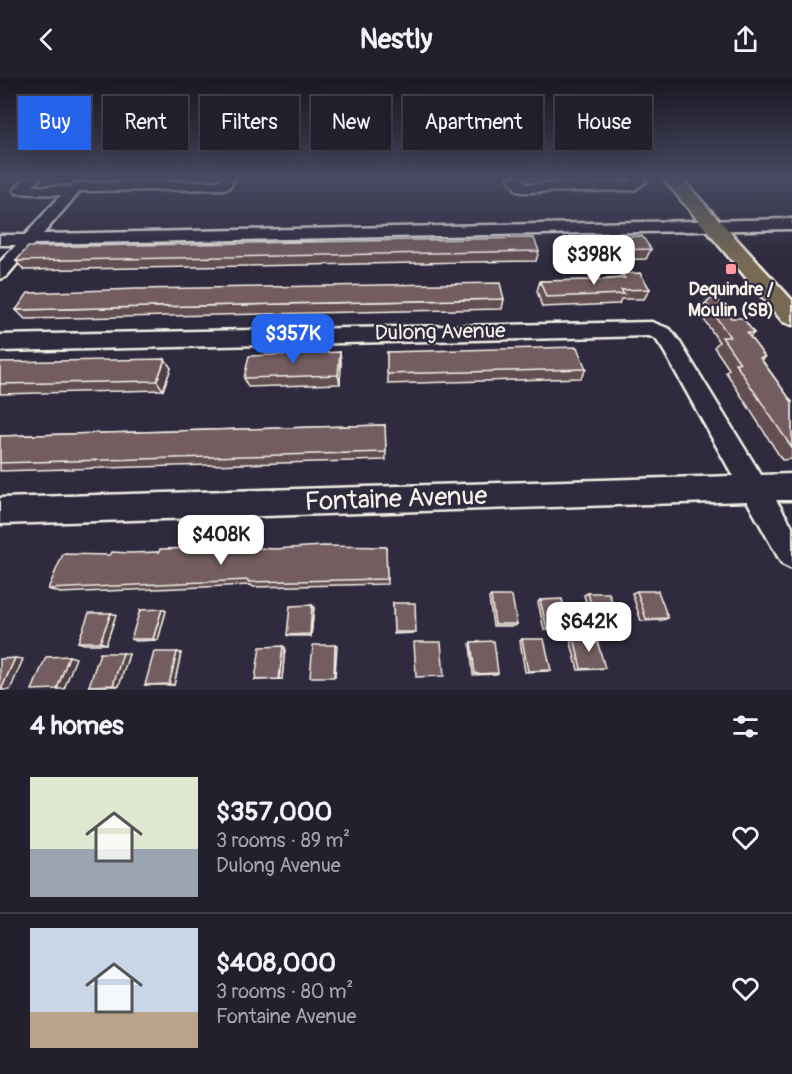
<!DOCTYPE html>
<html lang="en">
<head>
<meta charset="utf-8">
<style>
	body { margin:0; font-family:Pangolin,sans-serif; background:#2f2d3a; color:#f1f3f6; height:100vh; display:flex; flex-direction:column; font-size:22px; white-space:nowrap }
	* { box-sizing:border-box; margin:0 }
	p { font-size:20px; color:#a3a3aa }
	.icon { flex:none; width:33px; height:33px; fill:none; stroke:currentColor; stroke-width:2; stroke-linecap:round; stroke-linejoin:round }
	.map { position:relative; height:612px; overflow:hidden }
	.side { display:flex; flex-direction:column; background:#23202e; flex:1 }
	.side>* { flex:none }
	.guide { position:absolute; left:18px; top:18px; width:756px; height:54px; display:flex; gap:12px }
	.price { position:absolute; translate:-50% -51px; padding:0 14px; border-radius:12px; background:#fff; color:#222; font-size:20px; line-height:39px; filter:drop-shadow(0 2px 3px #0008) }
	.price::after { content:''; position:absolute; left:50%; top:36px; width:18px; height:14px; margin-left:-9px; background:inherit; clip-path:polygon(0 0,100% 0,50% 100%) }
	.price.active { background:#2563eb; color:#fff }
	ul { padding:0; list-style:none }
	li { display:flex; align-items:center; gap:18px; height:150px; padding:0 30px }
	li+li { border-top:2px solid #403e4a }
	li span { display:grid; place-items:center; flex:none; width:168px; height:120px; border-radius:0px; color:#555 }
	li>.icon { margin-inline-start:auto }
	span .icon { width:72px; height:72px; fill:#fffc; stroke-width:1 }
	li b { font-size:26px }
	h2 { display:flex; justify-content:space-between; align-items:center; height:72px; padding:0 30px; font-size:26px }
	.tag { padding:0 21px; border-radius:0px; background:#23202e; box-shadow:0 6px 24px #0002,0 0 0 2px #403e4a; font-size:21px; line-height:54px }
	.tag.active { background:#2563eb; color:#fff }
	header { display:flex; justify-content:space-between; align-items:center; height:78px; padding:0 30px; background:#23202e; font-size:27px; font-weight:700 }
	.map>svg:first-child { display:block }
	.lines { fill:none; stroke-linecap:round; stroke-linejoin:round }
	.minor-casing { stroke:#f4f1e8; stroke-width:5 }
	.major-casing { stroke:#f4f1e8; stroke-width:5 }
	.minor { fill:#2f2a3d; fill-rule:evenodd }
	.major { fill:#766a55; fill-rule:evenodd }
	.wall { fill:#635053; stroke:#f4f1e8; stroke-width:1.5 }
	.shaded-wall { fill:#504144; stroke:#f4f1e8; stroke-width:1.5 }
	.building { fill:#735d61; stroke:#f4f1e8; stroke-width:1.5 }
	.poi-dot { fill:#ff9aa2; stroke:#2f2a3d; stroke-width:2 }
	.labels { text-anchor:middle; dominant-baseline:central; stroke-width:4.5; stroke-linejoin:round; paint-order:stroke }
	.far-poi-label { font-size:18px; font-weight:bold; fill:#f4f1e8; stroke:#2f2a3d }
	.street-label { font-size:21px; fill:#f4f1e8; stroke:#2f2a3d }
	.near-street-label { font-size:26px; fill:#f4f1e8; stroke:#2f2a3d }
</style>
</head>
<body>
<header><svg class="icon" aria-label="back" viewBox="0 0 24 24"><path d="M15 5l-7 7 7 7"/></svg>Nestly<svg class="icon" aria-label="share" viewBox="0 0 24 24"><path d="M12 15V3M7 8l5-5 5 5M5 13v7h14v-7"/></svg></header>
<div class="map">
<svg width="792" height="612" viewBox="0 0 792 612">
	<rect width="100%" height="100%" fill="#2f2a3d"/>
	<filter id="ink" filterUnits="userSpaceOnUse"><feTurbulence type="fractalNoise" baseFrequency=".0167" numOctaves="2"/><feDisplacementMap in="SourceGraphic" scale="12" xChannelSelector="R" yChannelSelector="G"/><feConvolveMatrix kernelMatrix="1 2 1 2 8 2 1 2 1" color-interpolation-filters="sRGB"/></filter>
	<g filter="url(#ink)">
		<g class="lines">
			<g class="minor-casing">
				<path id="minor" d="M 26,99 L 41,99 L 33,108 L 69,109 L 76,105 L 219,103 L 221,99 L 235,99 L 229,110 L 224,111 L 80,113 L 43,156 L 792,141 L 792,151 L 34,166 L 6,199 L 0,201 L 0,184 L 16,167 L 0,167 L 0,157 L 25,157 L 61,117 L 16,115 L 14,112 Z
					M 508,99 L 522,99 L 526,106 L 630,104 L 628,99 L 642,99 L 646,104 L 634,112 L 522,114 L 517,113 Z
					M 652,244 L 670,251 L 679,263 L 761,397 L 792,396 L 792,422 L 776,422 L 792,448 L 792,491 L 782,486 L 747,423 L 0,446 L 0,420 L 733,398 L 664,273 L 656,261 L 649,258 L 0,273 L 0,257 Z"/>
			</g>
			<g class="major-casing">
				<path id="major" d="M 662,99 L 680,99 L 792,222 L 792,247 L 783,244 Z"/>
			</g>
			<use href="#minor" class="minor"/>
			<use href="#major" class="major"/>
		</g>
		<path class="wall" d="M 527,99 L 621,99 L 621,100 L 528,101 Z
			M 570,160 L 651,171 L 646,181 L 573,183 L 567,169 Z
			M 298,163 L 539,173 L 536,183 L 24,192 L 16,183 Z
			M 622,196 L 650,211 L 644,221 L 621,221 L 619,226 L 542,229 L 537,213 L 540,203 L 598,202 L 620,200 Z
			M 504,221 L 502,231 L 25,241 L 16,232 Z
			M 706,225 L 754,255 L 750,259 L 765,279 L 762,282 L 792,324 L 792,381 L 782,382 L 726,294 L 729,291 L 714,269 L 719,264 L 699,234 Z
			M 340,274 L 341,284 L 340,306 L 248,309 L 244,300 Z
			M 387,274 L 586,291 L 581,300 L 388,306 Z
			M 0,284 L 171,290 L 163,312 L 0,316 Z
			M 385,347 L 386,382 L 0,393 L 0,358 Z
			M 386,469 L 387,506 L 253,509 L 251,507 L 60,515 L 48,511 L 110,477 L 159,474 Z
			M 637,513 L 668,540 L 663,542 L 641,543 L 632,515 Z
			M 588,515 L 618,543 L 613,544 L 592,545 L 584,517 Z
			M 491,518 L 517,546 L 515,548 L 493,548 L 489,520 Z
			M 540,522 L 569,549 L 565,551 L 544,552 L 538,524 Z
			M 393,525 L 416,554 L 416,555 L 394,556 Z
			M 314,529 L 311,558 L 289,558 L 287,557 Z
			M 162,531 L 166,533 L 158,562 L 136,563 L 131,561 Z
			M 111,535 L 116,537 L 106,566 L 84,566 L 78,564 Z
			M 574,559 L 605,590 L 600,591 L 578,592 L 570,561 Z
			M 522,561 L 551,592 L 548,593 L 525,594 L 520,563 Z
			M 471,564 L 498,595 L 496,596 L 473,597 L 470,566 Z
			M 285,570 L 282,601 L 258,602 L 255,602 Z
			M 177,574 L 181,575 L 174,607 L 145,607 Z
			M 123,575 L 129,576 L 119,608 L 89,608 Z"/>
		<path class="shaded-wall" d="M 340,274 L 341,284 L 340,306 L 338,297 Z
			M 165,281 L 171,290 L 163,312 L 157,303 Z
			M 312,527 L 314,529 L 311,558 L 310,556 Z
			M 162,531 L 166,533 L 158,562 L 153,561 Z
			M 111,535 L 116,537 L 106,566 L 100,564 Z
			M 335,567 L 337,568 L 335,599 L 334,599 Z
			M 283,568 L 285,570 L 282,601 L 279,601 Z
			M 177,574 L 181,575 L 174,607 L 169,606 Z
			M 123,575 L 129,576 L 119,608 L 113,607 Z
			M 69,578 L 76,580 L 64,611 L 57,611 Z
			M 15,580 L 23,581 L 10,612 L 1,612 Z"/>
		<path class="building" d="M 642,158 L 651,171 L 577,173 L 570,160 Z
			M 534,160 L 539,173 L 16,183 L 28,169 Z
			M 640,195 L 650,211 L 621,212 L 624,216 L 546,219 L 540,203 L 598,202 L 625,200 L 622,196 Z
			M 500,205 L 504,221 L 16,232 L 28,215 L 136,211 Z
			M 715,218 L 731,240 L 743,240 L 754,255 L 747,255 L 765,279 L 760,280 L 792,324 L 792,370 L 735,285 L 740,285 L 722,259 L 730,259 L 706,225 Z
			M 577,269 L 586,291 L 387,296 L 387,274 Z
			M 340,274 L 338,297 L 244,300 L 249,278 Z
			M 165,281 L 157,303 L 0,306 L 0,284 Z
			M 385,347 L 386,374 L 0,385 L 0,358 Z
			M 323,468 L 386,469 L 387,501 L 248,504 L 248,502 L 48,511 L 63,476 L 110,477 L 112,474 L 131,475 L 159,474 L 160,471 L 245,469 L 274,471 Z
			M 637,513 L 658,513 L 668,540 L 646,541 Z
			M 588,515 L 609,515 L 618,543 L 596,543 Z
			M 491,518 L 512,518 L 517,546 L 495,546 Z
			M 562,521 L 569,549 L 547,550 L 540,522 Z
			M 393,525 L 415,525 L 416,554 L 394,554 Z
			M 312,527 L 310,556 L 287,557 L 290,528 Z
			M 162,531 L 153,561 L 131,561 L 140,532 Z
			M 89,535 L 111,535 L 100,564 L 78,564 Z
			M 574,559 L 596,559 L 605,590 L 581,591 Z
			M 522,561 L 544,561 L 551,592 L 528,593 Z
			M 494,563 L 498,595 L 475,596 L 471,564 Z
			M 414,564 L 441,564 L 444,598 L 416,599 Z
			M 313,567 L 335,567 L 334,599 L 310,599 Z
			M 283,568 L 279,601 L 255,602 L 260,569 Z
			M 154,574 L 177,574 L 169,606 L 145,607 Z
			M 100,575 L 123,575 L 113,607 L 89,608 Z
			M 69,578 L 57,611 L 32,612 L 46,579 Z
			M 15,580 L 1,612 L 0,612 L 0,581 Z"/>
	</g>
	<linearGradient id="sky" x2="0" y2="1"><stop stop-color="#1a1722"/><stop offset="0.54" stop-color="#474a62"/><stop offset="1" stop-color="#474a62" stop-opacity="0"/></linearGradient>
	<rect width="792" height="184" fill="url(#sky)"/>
	<rect class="poi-dot" x="725" y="185" width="12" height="12" rx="3"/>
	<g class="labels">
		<g class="far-poi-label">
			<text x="731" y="211">Dequindre /<tspan x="731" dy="21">Moulin (SB)</tspan></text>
		</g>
		<g class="street-label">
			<text transform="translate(440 254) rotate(-1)">Dulong Avenue</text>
		</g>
		<g class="near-street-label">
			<text transform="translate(396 421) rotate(-2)">Fontaine Avenue</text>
		</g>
	</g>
</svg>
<b class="price" style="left:594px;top:208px">$398K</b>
<b class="price active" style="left:293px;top:287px">$357K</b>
<b class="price" style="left:221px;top:488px">$408K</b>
<b class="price" style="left:589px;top:575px">$642K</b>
<div class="guide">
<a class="tag active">Buy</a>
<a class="tag">Rent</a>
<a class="tag">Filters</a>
<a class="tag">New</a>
<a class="tag">Apartment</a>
<a class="tag">House</a>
</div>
</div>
<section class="side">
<h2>4 homes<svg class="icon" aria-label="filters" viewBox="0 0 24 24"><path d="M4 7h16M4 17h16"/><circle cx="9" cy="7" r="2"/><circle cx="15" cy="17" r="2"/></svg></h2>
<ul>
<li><span style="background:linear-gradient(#dfe7d0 60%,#9aa5b1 0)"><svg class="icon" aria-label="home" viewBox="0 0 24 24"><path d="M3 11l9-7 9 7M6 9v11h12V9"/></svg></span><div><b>$357,000</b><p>3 rooms · 89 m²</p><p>Dulong Avenue</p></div><svg class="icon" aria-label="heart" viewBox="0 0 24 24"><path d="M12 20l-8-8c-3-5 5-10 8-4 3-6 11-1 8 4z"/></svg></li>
<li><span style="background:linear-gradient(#c9d6e8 70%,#b9a48a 0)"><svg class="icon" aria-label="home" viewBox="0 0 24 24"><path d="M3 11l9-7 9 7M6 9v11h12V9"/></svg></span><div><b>$408,000</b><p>3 rooms · 80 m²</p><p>Fontaine Avenue</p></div><svg class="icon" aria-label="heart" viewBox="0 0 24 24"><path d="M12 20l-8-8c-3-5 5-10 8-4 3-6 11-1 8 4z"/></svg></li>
</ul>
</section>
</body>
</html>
